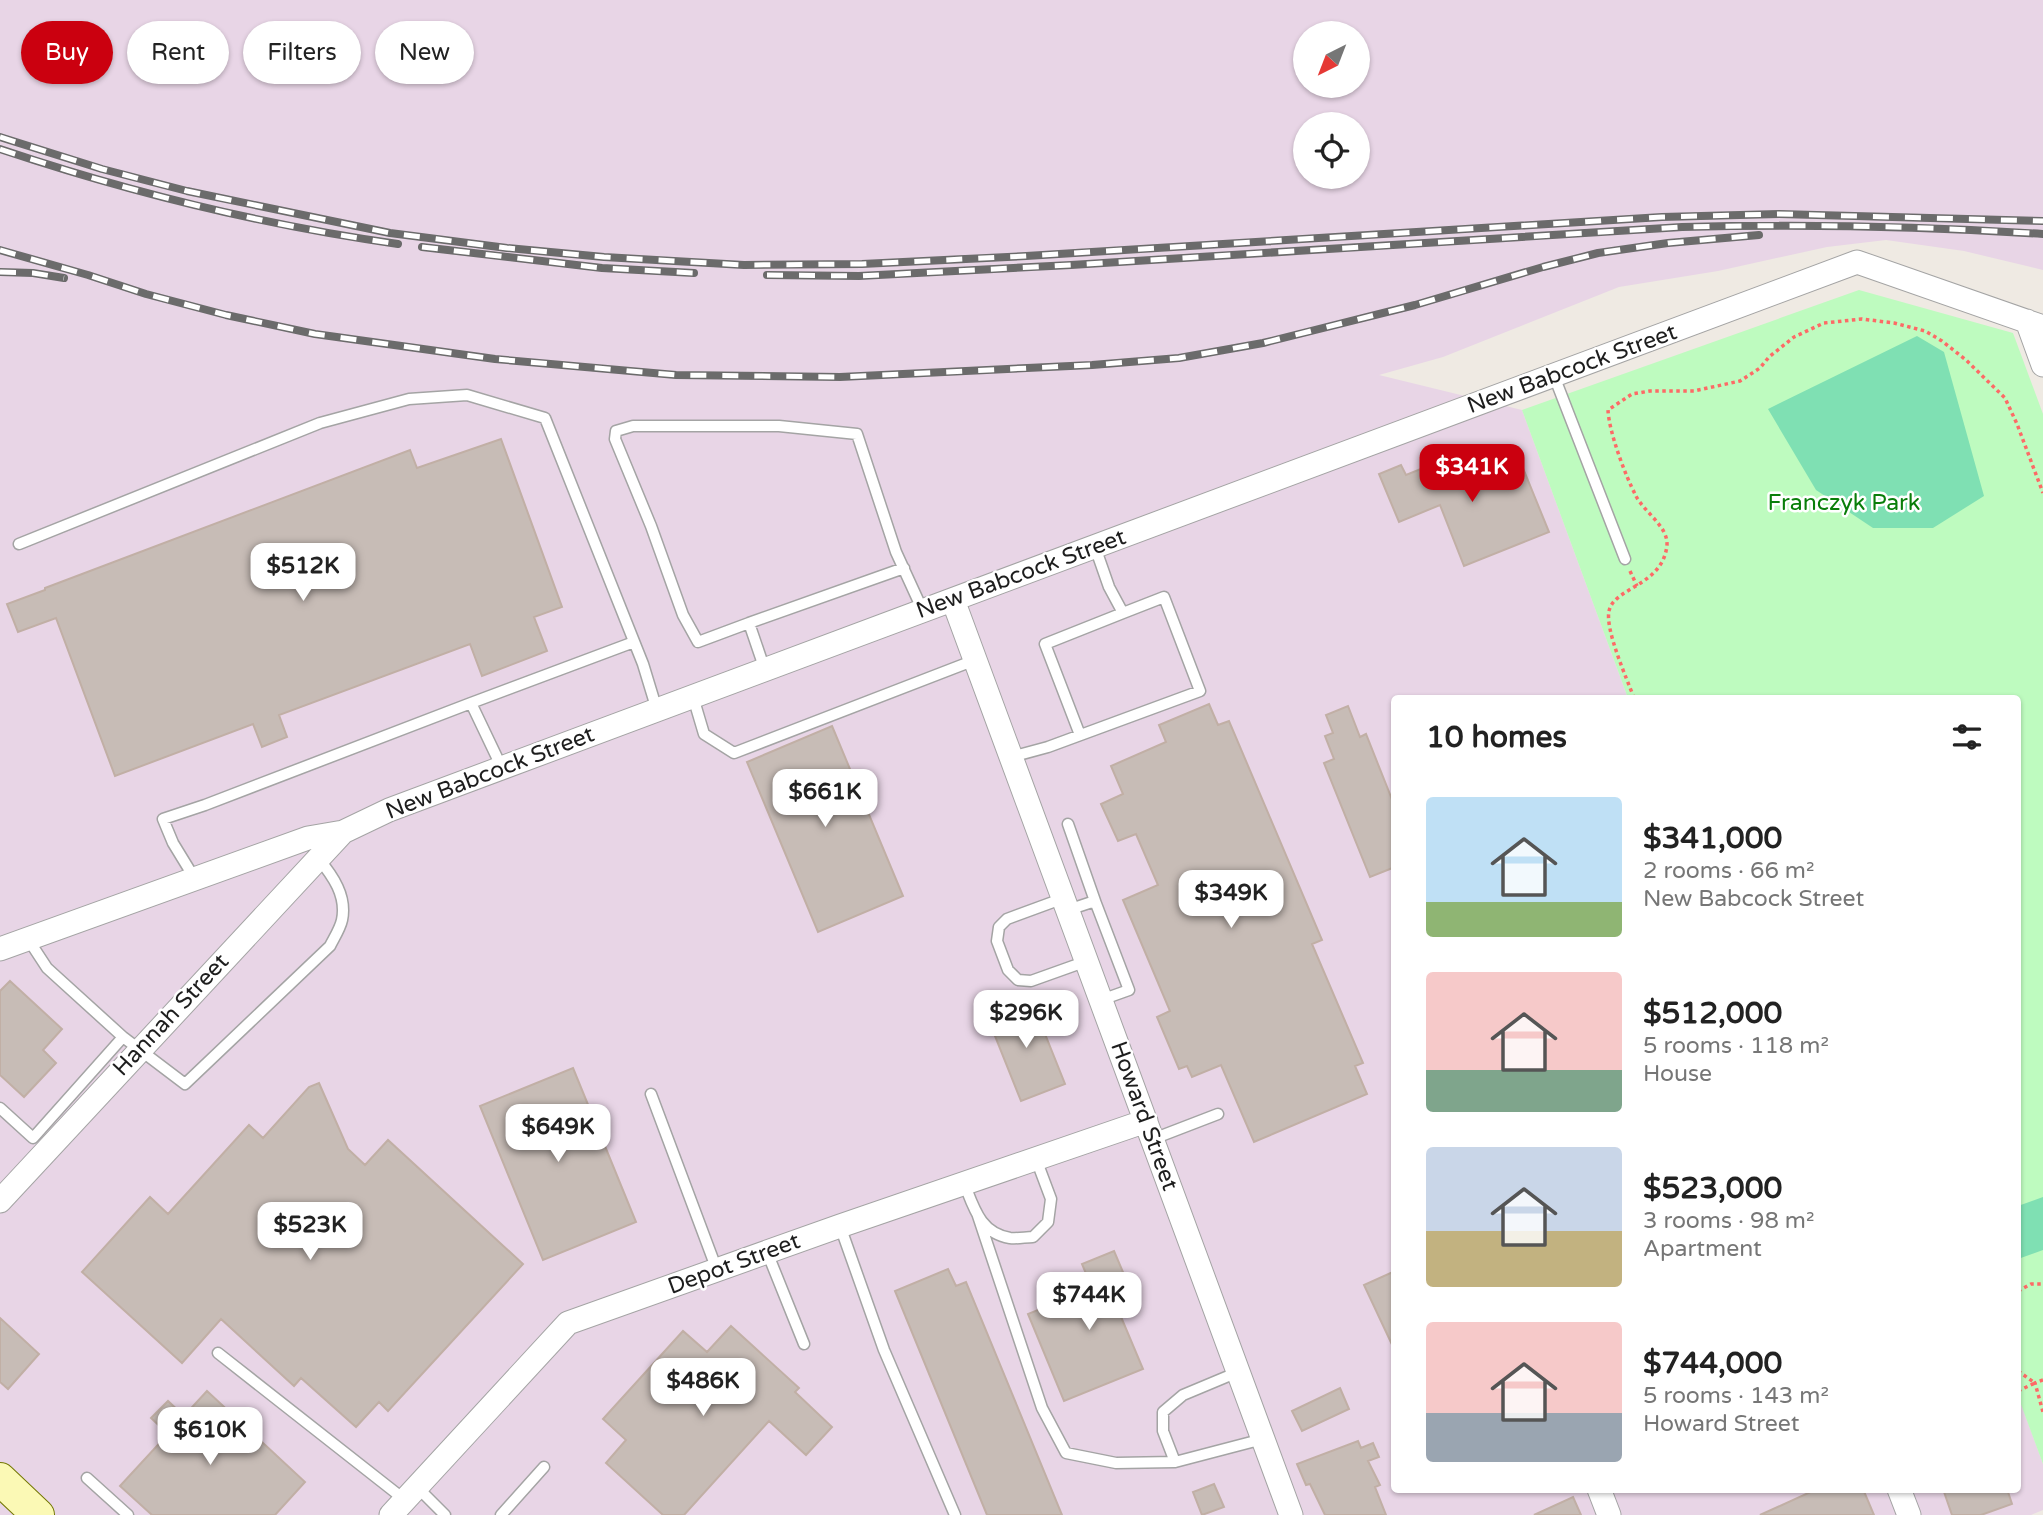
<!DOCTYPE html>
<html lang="en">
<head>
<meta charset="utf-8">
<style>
	body { margin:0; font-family:"Varela Round",sans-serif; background:#f6f6f6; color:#222; height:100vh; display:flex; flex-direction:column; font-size:26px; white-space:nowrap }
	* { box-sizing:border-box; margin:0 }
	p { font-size:23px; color:#767676 }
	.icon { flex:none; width:38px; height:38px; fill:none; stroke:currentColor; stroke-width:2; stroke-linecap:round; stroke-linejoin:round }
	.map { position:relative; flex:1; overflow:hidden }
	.details { position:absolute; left:1391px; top:695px; width:630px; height:798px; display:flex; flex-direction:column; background:#fff; border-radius:7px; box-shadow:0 2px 5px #0004 }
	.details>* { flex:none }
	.top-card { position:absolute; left:21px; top:21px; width:665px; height:63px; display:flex; gap:14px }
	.needle { width:46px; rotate:222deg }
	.buttons { position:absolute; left:1293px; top:21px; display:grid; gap:14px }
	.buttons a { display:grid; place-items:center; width:77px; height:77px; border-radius:50%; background:#fff; box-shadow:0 2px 5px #0004; font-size:35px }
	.price { position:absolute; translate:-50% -60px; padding:0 16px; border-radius:14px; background:#fff; color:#222; font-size:23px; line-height:46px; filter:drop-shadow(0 2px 4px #0008) }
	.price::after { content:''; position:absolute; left:50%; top:42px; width:21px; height:16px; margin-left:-10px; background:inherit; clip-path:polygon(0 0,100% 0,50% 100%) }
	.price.current { background:#cb000f; color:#fff }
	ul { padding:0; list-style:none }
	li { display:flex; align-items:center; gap:21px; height:175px; padding:0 35px }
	li span { display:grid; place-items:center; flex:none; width:196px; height:140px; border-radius:7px; color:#555 }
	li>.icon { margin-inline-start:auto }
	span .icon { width:84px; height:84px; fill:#fffc; stroke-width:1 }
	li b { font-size:30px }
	h2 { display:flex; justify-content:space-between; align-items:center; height:84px; padding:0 35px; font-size:30px }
	.chip { padding:0 24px; border-radius:32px; background:#fff; box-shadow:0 2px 5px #0004; font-size:24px; line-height:63px }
	.chip.current { background:#cb000f; color:#fff }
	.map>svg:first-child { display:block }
	.industrial { fill:#e8d5e6; fill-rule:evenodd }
	.park { fill:#befbbf }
	.pitch { fill:#7fe0b3 }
	.building { fill:#c7bcb6; stroke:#c1afa5; stroke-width:2 }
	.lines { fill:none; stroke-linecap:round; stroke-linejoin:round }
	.service-casing { stroke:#a4a4a4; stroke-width:13 }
	.minor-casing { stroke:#a4a4a4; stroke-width:25 }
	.secondary-casing { stroke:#737702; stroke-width:34 }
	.path { stroke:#fd6a66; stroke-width:3.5; stroke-dasharray:3.5 3.5; stroke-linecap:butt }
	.service { stroke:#fff; stroke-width:10 }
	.minor { stroke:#fff; stroke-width:23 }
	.secondary { stroke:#fbf9b5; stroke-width:32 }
	.rail-casing { stroke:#6b6b6b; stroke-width:8 }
	.rail { stroke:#fff; stroke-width:5; stroke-dasharray:16; stroke-linecap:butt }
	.labels { text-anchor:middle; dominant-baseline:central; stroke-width:5; stroke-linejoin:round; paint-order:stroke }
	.street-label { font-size:23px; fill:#1d1d1d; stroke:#fff }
	.park-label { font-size:23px; fill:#097e0a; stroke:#fff }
</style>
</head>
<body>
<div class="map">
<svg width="2043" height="1515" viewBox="0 0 2043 1515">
	<rect width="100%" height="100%" fill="#efeae3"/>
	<path class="industrial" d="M 0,0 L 2043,0 L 2043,270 L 1964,251 L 1886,240 L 1827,247 L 1718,271 L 1619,287 L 1443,357 L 1379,375 L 1522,410 L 1628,698 L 1395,698 L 1395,1489 L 2018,1489 L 2018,1399 L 2019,1398 L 2043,1464 L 2043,1510 L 2031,1515 L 0,1515 ZM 1306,33 L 1358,33 L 1358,86 L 1306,86 ZM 1306,124 L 1358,124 L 1358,177 L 1306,177 Z"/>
	<path class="park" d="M 1859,290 L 2013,333 L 2043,414 L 2043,1464 L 2019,1399 L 2018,1399 L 2018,698 L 1628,698 L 1522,410 Z"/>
	<path class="pitch" d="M 1917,336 L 1944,352 L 1984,496 L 1933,528 L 1873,528 L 1816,490 L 1768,409 Z
		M 2043,1197 L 2043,1250 L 2018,1259 L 2018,1206 Z"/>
	<path class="building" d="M 501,439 L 562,607 L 534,617 L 547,651 L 482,676 L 470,644 L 279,715 L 287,737 L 262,747 L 253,724 L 115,776 L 56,618 L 18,632 L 7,604 L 45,590 L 45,588 L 410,450 L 417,468 Z
		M 1516,451 L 1549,532 L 1464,566 L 1440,505 L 1399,522 L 1379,474 L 1401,465 L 1406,475 L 1443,460 L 1450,478 Z
		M 1209,704 L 1218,725 L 1229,721 L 1322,940 L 1312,944 L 1363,1063 L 1355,1066 L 1367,1094 L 1254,1142 L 1221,1065 L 1192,1077 L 1187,1066 L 1179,1069 L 1157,1017 L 1170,1011 L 1123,900 L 1158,885 L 1136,834 L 1118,841 L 1101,804 L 1123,794 L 1111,766 L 1166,742 L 1159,725 Z
		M 1348,706 L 1360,737 L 1366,734 L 1395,807 L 1395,867 L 1370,877 L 1324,763 L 1334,759 L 1325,736 L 1333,733 L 1326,715 Z
		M 832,726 L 903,896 L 818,932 L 747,762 Z
		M 10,981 L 62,1029 L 43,1050 L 56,1063 L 24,1097 L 0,1075 L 0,991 Z
		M 1031,999 L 1065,1084 L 1021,1101 L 987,1016 Z
		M 573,1068 L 636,1222 L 543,1260 L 480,1106 Z
		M 319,1083 L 348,1149 L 365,1165 L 388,1140 L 523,1264 L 388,1411 L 379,1402 L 356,1427 L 301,1378 L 294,1386 L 221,1319 L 182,1363 L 82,1272 L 150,1197 L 168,1214 L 249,1125 L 263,1138 L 309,1087 Z
		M 1114,1251 L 1134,1298 L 1116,1305 L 1143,1369 L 1064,1401 L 1028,1314 L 1092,1288 L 1082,1264 Z
		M 948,1269 L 956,1286 L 966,1282 L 1062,1515 L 987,1515 L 895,1291 Z
		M 1395,1271 L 1395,1351 L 1364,1285 Z
		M 0,1318 L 39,1354 L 8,1389 L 0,1382 Z
		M 731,1326 L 799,1388 L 795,1392 L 832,1427 L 806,1455 L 769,1421 L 684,1515 L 663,1515 L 606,1463 L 626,1440 L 603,1419 L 683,1331 L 707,1352 Z
		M 1340,1388 L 1349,1409 L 1302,1431 L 1292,1411 Z
		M 207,1391 L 305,1482 L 275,1515 L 152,1515 L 120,1486 L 168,1434 L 151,1418 L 168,1401 L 184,1416 Z
		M 1358,1441 L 1361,1448 L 1373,1443 L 1379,1457 L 1368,1461 L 1380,1485 L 1375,1487 L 1386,1515 L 1325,1515 L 1310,1484 L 1306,1485 L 1297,1464 Z
		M 1214,1484 L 1224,1507 L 1202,1515 L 1193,1492 Z
		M 1817,1489 L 1863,1489 L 1874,1515 L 1760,1515 Z
		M 1943,1489 L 2007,1489 L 2012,1504 L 1981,1515 L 1952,1515 Z
		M 1573,1497 L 1581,1515 L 1534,1515 Z"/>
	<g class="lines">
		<g class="service-casing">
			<path id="service" d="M 1554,376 L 1625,559
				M 19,544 L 320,423 L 409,399 L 467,395 L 545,418 L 643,664 L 657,710
				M 749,623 L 904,568
				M 765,670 L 749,623 L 698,642 L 683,615 L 651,526 L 615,439 L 616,431 L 633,426 L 779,426 L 857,434 L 896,552 L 923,611
				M 693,697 L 704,734 L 734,753 L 975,660
				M 1080,735 L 1045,644 L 1123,613
				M 1011,757 L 1048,747 L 1200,691 L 1164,597 L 1123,613 L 1109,587 L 1095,547
				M 502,768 L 471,703 L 634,642
				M 1068,824 L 1095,901 L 1068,910
				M 195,879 L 173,843 L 163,819 L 205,805 L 471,703
				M 1064,898 L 1007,919 L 999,927 L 997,941 L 1008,970 L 1018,980 L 1031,981 L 1087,961
				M 1095,901 L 1129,990 L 1101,1000
				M 123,1037 L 185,1084 L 330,946 C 334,938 340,929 342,920 C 347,896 333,876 318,858
				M 651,1094 L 717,1270
				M 0,1108 L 33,1138 L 123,1037 L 47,968 L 28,939
				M 1153,1139 L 1218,1114
				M 964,1183 C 974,1208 980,1233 1010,1238 C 1017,1239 1026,1237 1033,1237 L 1048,1222 L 1051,1199 L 1036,1159
				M 978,1216 L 1042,1408 L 1066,1453 L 1116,1463 L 1175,1462 L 1263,1439
				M 840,1226 L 884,1350 L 955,1515
				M 767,1252 L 804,1344
				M 218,1353 L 405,1500
				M 1175,1462 L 1163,1431 L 1163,1412 L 1183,1395 L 1238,1372
				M 87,1478 L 128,1515
				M 417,1487 L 445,1515
				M 501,1515 L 544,1467"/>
		</g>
		<g class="minor-casing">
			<path id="minor" d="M 2027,321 L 2043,365
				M 953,600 L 1291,1515
				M 0,949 L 308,838 L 343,832 L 389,810 L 1857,262 L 2043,327
				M 0,1201 L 343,832
				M 1599,1489 L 1609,1515
				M 1899,1489 L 1909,1515
				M 391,1515 L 568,1323 L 840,1226 L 1146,1121"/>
		</g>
		<g class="secondary-casing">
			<path id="secondary" d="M 0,1479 L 38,1515"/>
		</g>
		<path class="path" d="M 1630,571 L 1637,586
			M 1634,698 C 1627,679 1605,630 1609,611 C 1614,587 1663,586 1667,545 C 1668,526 1644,512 1636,496 C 1625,475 1609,432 1608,410 L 1632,394 L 1650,391 L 1694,391 L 1740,381 L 1760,368 L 1769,357 L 1794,337 L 1824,323 L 1862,319 L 1894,323 L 1925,331 L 1942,341 L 1966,360 L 2005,398 L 2017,424 L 2043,493
			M 2018,1291 L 2031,1284 L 2043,1284
			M 2018,1371 L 2035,1383
			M 2043,1380 L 2035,1383 L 2043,1412
			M 2018,1391 L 2035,1383"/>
		<use href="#service" class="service"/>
		<use href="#minor" class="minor"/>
		<use href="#secondary" class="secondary"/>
		<g class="rail-casing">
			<path id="rail" d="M 0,137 L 102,169 L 187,191 L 390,233 L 507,248 L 604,257 L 744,265 L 862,264 L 1026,256 L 1662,217 L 1779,214 L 2043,221
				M 0,149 C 129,192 263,225 398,244
				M 422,247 L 602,268 L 694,273
				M 0,250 L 88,275 L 146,294 L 226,315 L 315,334 L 495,359 L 676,375 L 840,377 L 1092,365 L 1179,358 L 1263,343 L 1415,305 L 1543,267 L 1598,253 L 1668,243 L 1759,235
				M 0,272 L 33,273 L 64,278
				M 767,275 L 859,276 L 1071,265 L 1682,227 C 1802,224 1923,226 2043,234"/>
		</g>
		<use href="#rail" class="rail"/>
	</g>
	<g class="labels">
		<g class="street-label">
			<text transform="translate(1572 369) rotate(-20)">New Babcock Street</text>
			<text transform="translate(1021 574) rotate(-20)">New Babcock Street</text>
			<text transform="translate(490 773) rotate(-21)">New Babcock Street</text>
			<text transform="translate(171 1015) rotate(-47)">Hannah Street</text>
			<text transform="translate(1144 1116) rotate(70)">Howard Street</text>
			<text transform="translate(734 1264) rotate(-20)">Depot Street</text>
		</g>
		<g class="park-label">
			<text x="1844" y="503">Franczyk Park</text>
		</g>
	</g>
</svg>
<div class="buttons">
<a><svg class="needle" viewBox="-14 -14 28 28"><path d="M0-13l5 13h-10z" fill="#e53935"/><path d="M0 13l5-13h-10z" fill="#767676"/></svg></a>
<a><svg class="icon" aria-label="locate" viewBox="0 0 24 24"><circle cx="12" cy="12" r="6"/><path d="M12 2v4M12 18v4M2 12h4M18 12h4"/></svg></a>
</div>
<b class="price current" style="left:1472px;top:504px">$341K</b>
<b class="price" style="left:303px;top:603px">$512K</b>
<b class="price" style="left:825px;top:829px">$661K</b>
<b class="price" style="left:1231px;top:930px">$349K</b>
<b class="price" style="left:1026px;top:1050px">$296K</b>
<b class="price" style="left:558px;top:1164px">$649K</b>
<b class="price" style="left:310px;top:1262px">$523K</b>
<b class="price" style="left:1089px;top:1332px">$744K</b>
<b class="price" style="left:703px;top:1418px">$486K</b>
<b class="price" style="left:210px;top:1467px">$610K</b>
<div class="top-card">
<a class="chip current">Buy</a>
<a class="chip">Rent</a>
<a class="chip">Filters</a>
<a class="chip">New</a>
</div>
<section class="details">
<h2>10 homes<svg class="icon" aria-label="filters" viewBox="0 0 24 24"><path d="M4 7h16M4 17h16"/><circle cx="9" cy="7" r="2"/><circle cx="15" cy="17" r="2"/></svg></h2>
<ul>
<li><span style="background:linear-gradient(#bfe0f5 75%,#8fb573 0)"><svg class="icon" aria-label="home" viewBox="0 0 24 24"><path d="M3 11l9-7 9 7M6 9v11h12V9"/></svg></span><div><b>$341,000</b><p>2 rooms · 66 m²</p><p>New Babcock Street</p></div></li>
<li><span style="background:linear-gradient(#f6c9c9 70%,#7fa58c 0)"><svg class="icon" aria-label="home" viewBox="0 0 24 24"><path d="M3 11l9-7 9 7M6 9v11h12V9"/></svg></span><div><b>$512,000</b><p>5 rooms · 118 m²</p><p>House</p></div></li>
<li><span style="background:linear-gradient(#c9d6e8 60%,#c2b280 0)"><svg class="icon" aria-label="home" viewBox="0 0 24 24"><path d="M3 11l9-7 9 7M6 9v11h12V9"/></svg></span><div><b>$523,000</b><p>3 rooms · 98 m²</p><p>Apartment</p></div></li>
<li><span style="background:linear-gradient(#f6c9c9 65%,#9aa5b1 0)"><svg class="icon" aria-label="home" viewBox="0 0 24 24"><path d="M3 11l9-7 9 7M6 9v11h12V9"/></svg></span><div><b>$744,000</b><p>5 rooms · 143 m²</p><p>Howard Street</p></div></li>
</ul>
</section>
</div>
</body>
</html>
